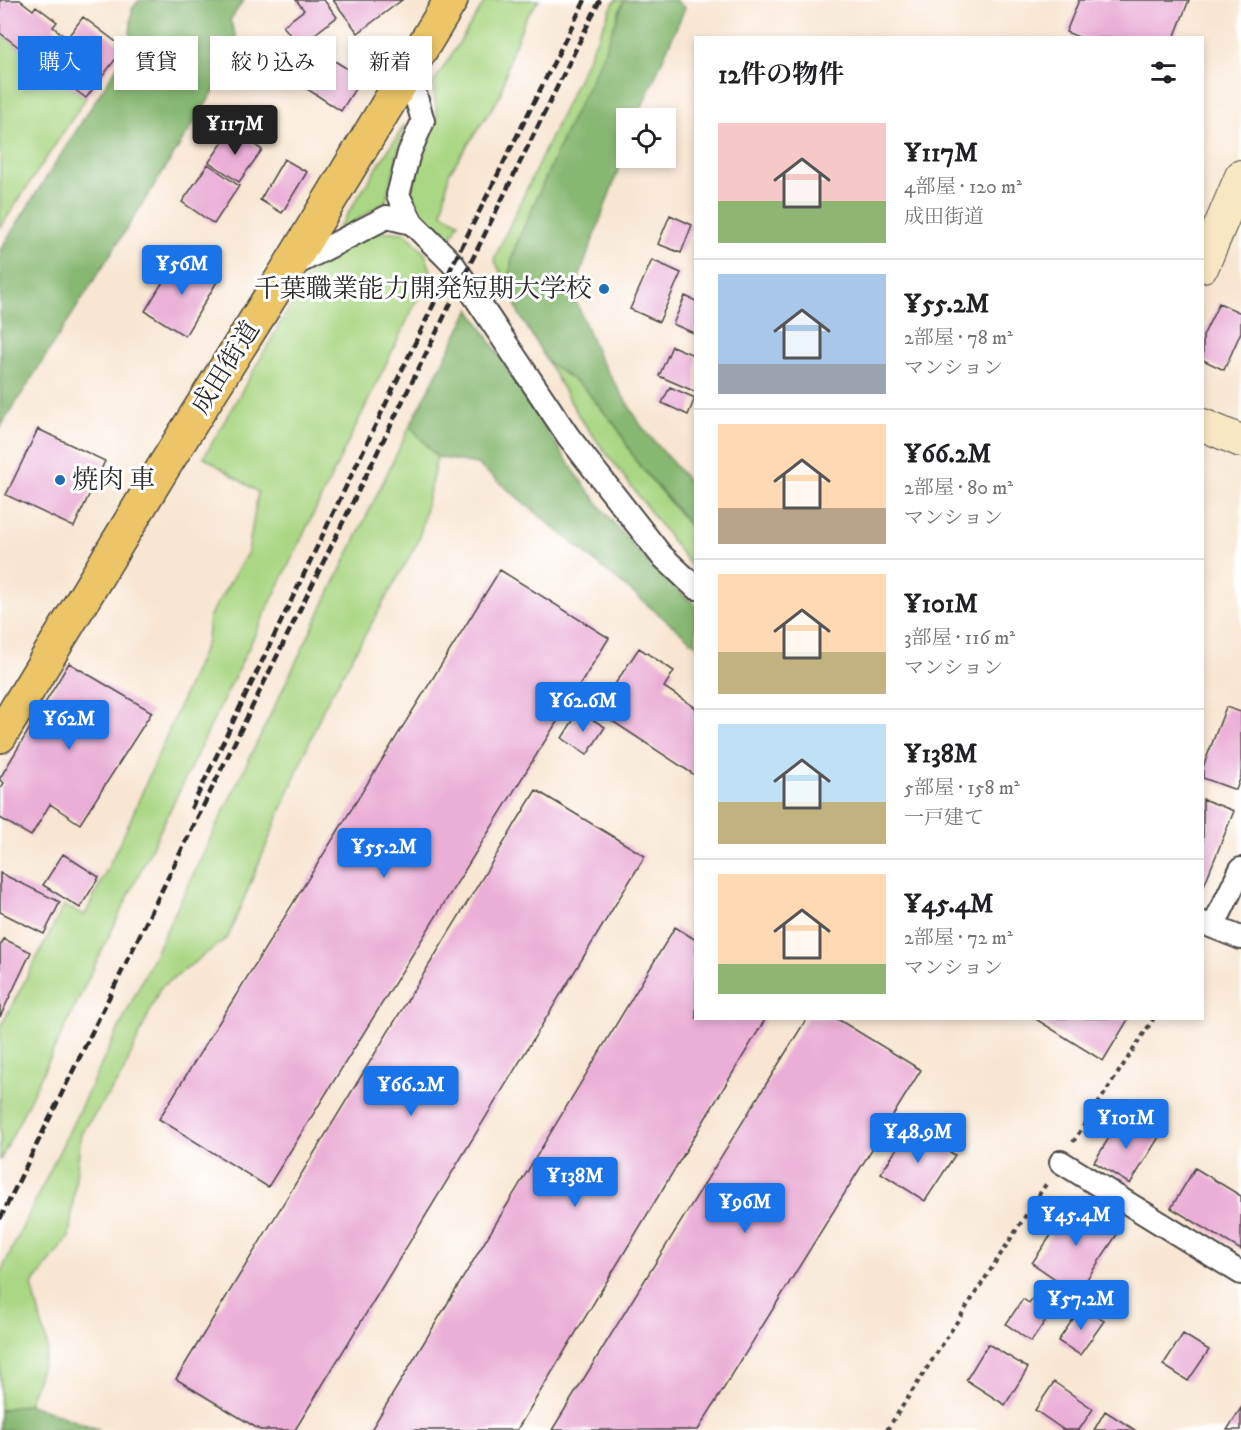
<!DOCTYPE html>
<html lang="ja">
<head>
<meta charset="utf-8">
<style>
	body { margin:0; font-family:"IM FELL DW Pica","Noto Serif JP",serif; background:#f2f2f2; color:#202124; height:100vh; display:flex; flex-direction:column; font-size:22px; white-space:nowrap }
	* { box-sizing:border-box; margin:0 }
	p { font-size:20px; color:#757577 }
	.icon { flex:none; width:33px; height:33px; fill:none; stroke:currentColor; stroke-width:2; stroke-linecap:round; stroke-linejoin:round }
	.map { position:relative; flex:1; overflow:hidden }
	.sheet { position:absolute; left:694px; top:36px; width:510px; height:984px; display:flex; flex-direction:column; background:#fff; border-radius:0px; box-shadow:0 3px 9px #0003 }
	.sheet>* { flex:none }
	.hud { position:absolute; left:18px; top:36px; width:570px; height:54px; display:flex; gap:12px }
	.tools { position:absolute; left:616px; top:108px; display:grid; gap:12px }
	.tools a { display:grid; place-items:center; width:60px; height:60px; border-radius:0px; background:#fff; box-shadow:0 3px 9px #0003; font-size:30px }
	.price { position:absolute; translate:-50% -51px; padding:0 14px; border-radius:6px; background:#1a73e8; color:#fff; font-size:20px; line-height:39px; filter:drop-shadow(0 2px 3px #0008) }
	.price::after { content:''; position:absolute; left:50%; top:36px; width:18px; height:14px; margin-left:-9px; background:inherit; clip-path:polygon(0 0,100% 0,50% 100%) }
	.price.current { background:#222; color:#fff }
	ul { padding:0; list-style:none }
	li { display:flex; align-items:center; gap:18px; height:150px; padding:0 24px }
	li+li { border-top:2px solid #e0e0e0 }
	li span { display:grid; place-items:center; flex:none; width:168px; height:120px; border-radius:0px; color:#555 }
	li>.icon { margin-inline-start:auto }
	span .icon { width:72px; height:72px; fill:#fffc; stroke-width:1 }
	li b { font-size:26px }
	h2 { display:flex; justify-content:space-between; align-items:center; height:72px; padding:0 24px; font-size:26px }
	.pill { padding:0 21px; border-radius:0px; background:#fff; box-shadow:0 3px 9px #0003; font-size:21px; line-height:54px }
	.pill.current { background:#1a73e8; color:#fff }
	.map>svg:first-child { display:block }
	.green { fill:#aad784; stroke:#6a8158; stroke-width:1.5 }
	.forest { fill:#87b872; stroke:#59724e; stroke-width:1.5 }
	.building { fill:#eaafd6 }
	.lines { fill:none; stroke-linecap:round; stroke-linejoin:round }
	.street-casing { stroke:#4a4744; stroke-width:26 }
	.secondary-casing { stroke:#4a4744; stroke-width:34 }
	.highway-casing { stroke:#4a4744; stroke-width:36 }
	.path { stroke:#4a4744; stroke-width:4; stroke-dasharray:4.5 4.5; stroke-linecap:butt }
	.street { stroke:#fff; stroke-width:22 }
	.secondary { stroke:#f7e8c3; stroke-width:32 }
	.highway { stroke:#ecc569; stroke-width:33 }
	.rail { stroke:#2b2b2b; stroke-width:4.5; stroke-dasharray:9 4.5; stroke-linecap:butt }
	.poi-dot { fill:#1f6fb2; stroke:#fff; stroke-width:2 }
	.labels { text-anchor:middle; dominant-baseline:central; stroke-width:6; stroke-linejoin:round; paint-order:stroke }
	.poi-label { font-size:26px; fill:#2b2b2b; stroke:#fff; text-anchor:end }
	.street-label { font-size:26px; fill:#2b2b2b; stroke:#fff }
</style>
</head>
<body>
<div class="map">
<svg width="1241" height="1430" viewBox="0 0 1241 1430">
	<rect width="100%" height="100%" fill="#fff"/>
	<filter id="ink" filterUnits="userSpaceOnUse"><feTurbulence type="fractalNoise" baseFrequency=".0167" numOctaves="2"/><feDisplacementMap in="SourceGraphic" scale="12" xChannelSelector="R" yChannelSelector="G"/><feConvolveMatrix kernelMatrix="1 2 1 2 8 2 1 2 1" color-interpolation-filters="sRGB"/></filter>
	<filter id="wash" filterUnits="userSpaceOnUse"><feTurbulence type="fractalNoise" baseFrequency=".008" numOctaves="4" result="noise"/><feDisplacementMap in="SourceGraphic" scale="24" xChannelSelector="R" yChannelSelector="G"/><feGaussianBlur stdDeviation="1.35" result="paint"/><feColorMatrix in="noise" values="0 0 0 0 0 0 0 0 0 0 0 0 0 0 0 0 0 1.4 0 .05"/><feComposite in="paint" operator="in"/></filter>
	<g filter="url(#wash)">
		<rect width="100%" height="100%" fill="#f8e6d2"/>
		<path class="green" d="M 486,0 L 539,0 L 525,19 L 510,57 L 500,96 L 449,173 L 442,213 L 459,222 L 449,242 L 429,224 L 414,203 L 412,189 L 416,164 L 437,116 L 433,84 Z
			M 615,0 L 624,0 L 600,62 L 567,129 L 516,245 C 510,264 509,279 513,298 L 494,259 Z
			M 0,33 L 86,98 L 0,228 Z
			M 405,124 L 386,201 L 334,235 Z
			M 373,231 L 406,233 L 425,254 L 431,271 L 0,1161 L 0,1028 L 64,906 L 85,915 L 126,830 L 207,641 L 209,617 L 248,552 L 258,492 L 204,457 L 315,263 Z
			M 547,361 L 584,388 L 618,429 L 635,460 L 696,534 L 696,570 L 691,566 L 580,418 Z
			M 410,426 L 437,457 L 419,540 L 324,707 L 228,937 L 160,988 L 122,1075 L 81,1134 L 69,1237 L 32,1285 L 48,1349 L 28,1404 L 0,1410 L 0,1274 Z"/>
		<path class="forest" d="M 139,0 L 244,0 L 230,20 L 248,67 L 216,88 L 0,428 L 0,250 L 129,48 L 132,9 Z
			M 624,0 L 675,0 L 685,8 L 637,118 L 627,118 L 627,146 L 573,294 L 599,358 L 642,427 L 696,490 L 696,532 L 635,460 L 618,429 L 584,388 L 547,361 L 519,314 L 513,298 L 510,279 L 511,262 L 516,245 L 567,129 L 600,62 Z
			M 470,309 C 534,410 601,531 696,605 L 696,645 L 477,464 L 437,457 L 410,426 Z
			M 28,1404 L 100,1430 L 0,1430 L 0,1410 Z"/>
		<g id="blocks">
			<path class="building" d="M 0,0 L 20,0 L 33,10 L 36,6 L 57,22 L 53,27 L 67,38 L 83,17 L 124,48 L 86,98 L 0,33 Z
				M 296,0 L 324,0 L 337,17 L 299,46 L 283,26 L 304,10 Z
				M 333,0 L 402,0 L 358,33 Z
				M 1079,0 L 1189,0 L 1174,38 L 1081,38 L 1066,32 Z
				M 322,53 L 362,78 L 341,111 L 301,85 Z
				M 232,129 L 262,150 L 239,182 L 209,162 Z
				M 284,159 L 307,172 L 282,213 L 260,200 Z
				M 208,164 L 239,186 L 214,224 L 182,202 Z
				M 670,215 L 692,225 L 681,253 L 658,244 Z
				M 178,257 L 218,280 L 185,336 L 145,311 Z
				M 652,260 L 681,273 L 659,322 L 630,309 Z
				M 685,296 L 696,301 L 696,334 L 673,324 Z
				M 1219,303 L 1241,313 L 1241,332 L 1224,370 L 1203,360 L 1203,336 Z
				M 672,346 L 696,356 L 696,392 L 659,376 Z
				M 670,387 L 695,398 L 688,415 L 662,403 Z
				M 38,429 L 105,461 L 74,527 L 6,495 Z
				M 500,570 L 609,638 L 268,1187 L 159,1119 Z
				M 639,648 L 674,671 L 664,687 L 696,708 L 696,776 L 597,711 Z
				M 69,663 L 152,712 L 80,824 L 50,804 L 31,836 L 0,818 L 0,789 L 4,783 L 0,780 L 0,778 Z
				M 1226,707 L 1241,712 L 1241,776 L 1236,790 L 1203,778 L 1203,767 Z
				M 579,711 L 605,727 L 587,755 L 562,738 Z
				M 536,790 L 645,856 L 295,1430 L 260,1430 L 176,1379 Z
				M 1203,799 L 1234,811 L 1203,888 Z
				M 63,854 L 99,877 L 80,908 L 43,885 Z
				M 0,873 L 60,902 L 44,934 L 0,912 Z
				M 675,927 L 696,940 L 696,1018 L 766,1018 L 517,1430 L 371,1430 Z
				M 4,939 L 31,952 L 0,1017 L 0,946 Z
				M 807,1018 L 836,1018 L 921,1070 L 698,1430 L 552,1430 Z
				M 1034,1018 L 1129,1018 L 1103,1061 Z
				M 1123,1115 L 1159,1137 L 1130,1184 L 1094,1162 Z
				M 911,1127 L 955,1155 L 925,1201 L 881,1173 Z
				M 1195,1168 L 1241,1196 L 1241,1250 L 1171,1208 Z
				M 1075,1200 L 1120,1230 L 1077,1294 L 1032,1263 Z
				M 1035,1295 L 1054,1308 L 1031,1342 L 1006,1324 L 1023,1299 L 1029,1303 Z
				M 1082,1306 L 1104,1321 L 1080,1355 L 1058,1341 Z
				M 1183,1334 L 1209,1350 L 1188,1381 L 1163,1365 Z
				M 988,1344 L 1028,1368 L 1005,1405 L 966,1380 Z
				M 1054,1382 L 1093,1409 L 1079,1430 L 1064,1430 L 1035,1410 Z
				M 1241,1408 L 1241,1430 L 1227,1430 Z
				M 1105,1411 L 1135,1430 L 1094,1430 Z"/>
		</g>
	</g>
	<g filter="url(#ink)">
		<use href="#blocks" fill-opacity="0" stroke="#4a4744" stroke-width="1.5"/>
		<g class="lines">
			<g class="street-casing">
				<path id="street" d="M 412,223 L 453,264 L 568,436 L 661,555 L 696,588
					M 290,267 L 387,217 L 412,223 L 398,195 L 409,153 L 423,121 L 408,70
					M 1203,923 L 1241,938
					M 1213,927 L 1241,869
					M 1061,1162 L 1241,1273"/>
			</g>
			<g class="secondary-casing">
				<path id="secondary" d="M 1203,266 L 1241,176
					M 1203,425 L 1241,441"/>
			</g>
			<g class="highway-casing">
				<path id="highway" d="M 0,736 L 163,468 L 289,267 L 451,0"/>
			</g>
			<path class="path" d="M 1073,1142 L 1154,1018
				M 887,1430 L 1048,1181"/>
			<use href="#street" class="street"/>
			<use href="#secondary" class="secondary"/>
			<use href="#highway" class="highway"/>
			<path class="rail" d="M 191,809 L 453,264 L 585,0
				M 0,1219 L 600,0"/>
		</g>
	</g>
	<g class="poi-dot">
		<circle cx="604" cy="289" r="6"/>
		<circle cx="60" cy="480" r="6"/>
	</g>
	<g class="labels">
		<g class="poi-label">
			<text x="592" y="289">千葉職業能力開発短期大学校</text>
			<text x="72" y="480" text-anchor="start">焼肉 車</text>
		</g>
		<g class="street-label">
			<text transform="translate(226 368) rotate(-58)">成田街道</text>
		</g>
	</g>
</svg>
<div class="tools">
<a><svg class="icon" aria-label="locate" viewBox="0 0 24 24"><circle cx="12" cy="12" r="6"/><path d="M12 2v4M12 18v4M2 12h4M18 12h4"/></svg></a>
</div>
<b class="price current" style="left:235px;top:156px">¥117M</b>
<b class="price" style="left:182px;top:296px">¥56M</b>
<b class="price" style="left:583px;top:733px">¥62.6M</b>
<b class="price" style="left:69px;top:751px">¥62M</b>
<b class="price" style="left:384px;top:879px">¥55.2M</b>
<b class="price" style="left:411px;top:1117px">¥66.2M</b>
<b class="price" style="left:1126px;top:1150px">¥101M</b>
<b class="price" style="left:918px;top:1164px">¥48.9M</b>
<b class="price" style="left:575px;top:1208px">¥138M</b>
<b class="price" style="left:745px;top:1234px">¥96M</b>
<b class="price" style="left:1076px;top:1247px">¥45.4M</b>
<b class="price" style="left:1081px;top:1331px">¥57.2M</b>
<div class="hud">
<a class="pill current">購入</a>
<a class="pill">賃貸</a>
<a class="pill">絞り込み</a>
<a class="pill">新着</a>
</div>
<section class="sheet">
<h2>12件の物件<svg class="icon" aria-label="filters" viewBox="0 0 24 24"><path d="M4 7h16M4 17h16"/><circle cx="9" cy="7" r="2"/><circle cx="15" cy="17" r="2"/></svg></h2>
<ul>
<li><span style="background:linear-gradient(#f6c9c9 65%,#8fb573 0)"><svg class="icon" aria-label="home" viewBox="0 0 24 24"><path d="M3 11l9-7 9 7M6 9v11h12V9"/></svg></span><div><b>¥117M</b><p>4部屋 · 120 m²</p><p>成田街道</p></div></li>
<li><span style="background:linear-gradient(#a9c7e8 75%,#9aa5b1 0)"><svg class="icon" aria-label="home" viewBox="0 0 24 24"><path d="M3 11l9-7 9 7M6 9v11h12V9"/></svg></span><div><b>¥55.2M</b><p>2部屋 · 78 m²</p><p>マンション</p></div></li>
<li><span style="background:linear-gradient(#ffd9b3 70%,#b9a48a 0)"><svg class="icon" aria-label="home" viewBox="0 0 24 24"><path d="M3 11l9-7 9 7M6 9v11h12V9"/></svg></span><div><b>¥66.2M</b><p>2部屋 · 80 m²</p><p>マンション</p></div></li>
<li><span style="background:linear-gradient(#ffd9b3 65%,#c2b280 0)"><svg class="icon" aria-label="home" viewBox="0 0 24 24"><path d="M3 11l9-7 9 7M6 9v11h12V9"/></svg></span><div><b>¥101M</b><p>3部屋 · 116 m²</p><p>マンション</p></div></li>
<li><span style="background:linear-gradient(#bfe0f5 65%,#c2b280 0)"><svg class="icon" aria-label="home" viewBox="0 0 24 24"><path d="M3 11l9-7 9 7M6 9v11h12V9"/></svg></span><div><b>¥138M</b><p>5部屋 · 158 m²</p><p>一戸建て</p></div></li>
<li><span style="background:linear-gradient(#ffd9b3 75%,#8fb573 0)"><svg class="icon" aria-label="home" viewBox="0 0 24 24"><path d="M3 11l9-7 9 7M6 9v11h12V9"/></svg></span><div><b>¥45.4M</b><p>2部屋 · 72 m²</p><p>マンション</p></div></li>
</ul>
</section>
</div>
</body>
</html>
